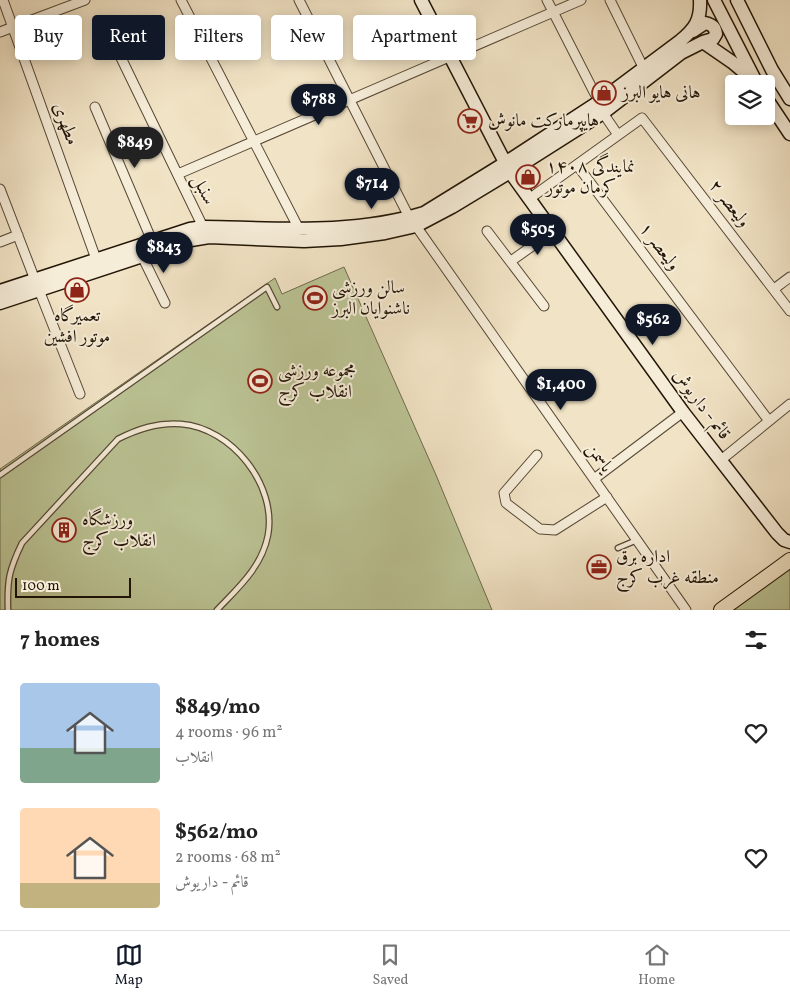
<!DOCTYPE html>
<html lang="en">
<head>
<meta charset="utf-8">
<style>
	body { margin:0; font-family:Vollkorn,Amiri,serif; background:#f2f2f2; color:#222; height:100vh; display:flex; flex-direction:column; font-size:19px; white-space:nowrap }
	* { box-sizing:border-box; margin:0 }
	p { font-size:16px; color:#767676 }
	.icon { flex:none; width:28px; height:28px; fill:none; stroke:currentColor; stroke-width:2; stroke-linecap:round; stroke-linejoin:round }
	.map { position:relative; height:610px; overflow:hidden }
	.panel { display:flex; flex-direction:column; background:#fff; flex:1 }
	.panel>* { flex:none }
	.hud { position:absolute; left:15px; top:15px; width:500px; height:45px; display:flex; gap:10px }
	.fabs { position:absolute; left:725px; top:75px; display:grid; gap:10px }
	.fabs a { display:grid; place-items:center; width:50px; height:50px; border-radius:5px; background:#fff; box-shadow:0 2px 12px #0003; font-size:25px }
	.scale { position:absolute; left:15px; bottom:12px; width:116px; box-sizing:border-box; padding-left:5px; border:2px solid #221506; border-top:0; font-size:14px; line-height:18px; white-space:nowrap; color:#221506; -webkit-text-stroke:4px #f6edd9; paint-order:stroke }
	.price { position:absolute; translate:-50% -42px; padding:0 11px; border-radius:18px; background:#111827; color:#fff; font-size:16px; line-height:32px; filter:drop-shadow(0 1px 2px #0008) }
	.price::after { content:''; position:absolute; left:50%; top:30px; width:15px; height:11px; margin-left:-8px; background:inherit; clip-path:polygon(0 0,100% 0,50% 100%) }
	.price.current { background:#222; color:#fff }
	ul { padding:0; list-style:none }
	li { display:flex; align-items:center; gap:15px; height:125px; padding:0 20px }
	li span { display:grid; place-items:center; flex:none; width:140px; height:100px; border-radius:5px; color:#555 }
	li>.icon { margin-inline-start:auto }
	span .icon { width:60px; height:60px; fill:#fffc; stroke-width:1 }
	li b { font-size:21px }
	h2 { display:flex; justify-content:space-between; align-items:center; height:60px; padding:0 20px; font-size:21px }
	.tag { padding:0 18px; border-radius:5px; background:#fff; box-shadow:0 2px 12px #0003; font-size:18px; line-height:45px }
	.tag.current { background:#111827; color:#fff }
	.tab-bar { display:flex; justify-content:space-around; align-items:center; height:70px; border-top:1px solid #e0e0e0; background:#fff; font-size:14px; color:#767676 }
	.tab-bar a { display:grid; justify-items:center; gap:2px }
	.tab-bar .current { color:#111827 }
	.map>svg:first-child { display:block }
	.green { fill:#bbc394; stroke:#6e6c4d }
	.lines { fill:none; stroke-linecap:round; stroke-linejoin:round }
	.lane-casing { stroke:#564836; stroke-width:7 }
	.street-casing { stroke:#564836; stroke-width:11 }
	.secondary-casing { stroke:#221506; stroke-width:15 }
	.primary-casing { stroke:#221506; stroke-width:16 }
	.lane { stroke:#f6edd9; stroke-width:4.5 }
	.street { stroke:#f6edd9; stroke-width:9 }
	.secondary { stroke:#f6edd9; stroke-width:12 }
	.primary { stroke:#f1e3c5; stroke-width:14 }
	.labels { text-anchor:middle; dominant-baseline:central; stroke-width:4; stroke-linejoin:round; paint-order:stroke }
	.poi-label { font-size:18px; fill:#221506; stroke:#f6edd9; text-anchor:start }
	.street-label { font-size:18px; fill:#221506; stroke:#f6edd9 }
</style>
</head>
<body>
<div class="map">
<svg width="790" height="610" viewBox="0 0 790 610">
	<rect width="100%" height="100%" fill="#f1e3c5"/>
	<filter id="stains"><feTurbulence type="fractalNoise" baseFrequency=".004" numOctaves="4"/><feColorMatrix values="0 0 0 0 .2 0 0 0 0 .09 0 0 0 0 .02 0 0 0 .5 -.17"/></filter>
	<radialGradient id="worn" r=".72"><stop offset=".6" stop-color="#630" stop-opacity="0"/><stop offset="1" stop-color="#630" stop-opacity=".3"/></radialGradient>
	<path class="green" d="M 344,267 L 436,475 L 492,610 L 0,610 L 0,469 L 275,278 L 282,294 Z
		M 790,565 L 790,610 L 729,610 Z"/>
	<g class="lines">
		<g class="lane-casing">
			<path id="lane" d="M 0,475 L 267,287 L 277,307
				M 618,548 L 637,540
				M 8,610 C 7,580 9,570 22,543 L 118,439 C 138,429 158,422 181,424 C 232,428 277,485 268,535 C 262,567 238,588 217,610"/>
		</g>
		<g class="street-casing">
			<path id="street" d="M 3,0 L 96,259
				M 181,0 L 299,229
				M 299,0 L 409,217
				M 547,0 L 595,94
				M 610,0 L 644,69
				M 0,32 L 85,0
				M 109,33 L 203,227
				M 95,107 L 152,241
				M 603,113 L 618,135
				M 577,165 L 769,421
				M 178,174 L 581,0
				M 0,189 L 35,280
				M 529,199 L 642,118 L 790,311
				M 416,226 L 686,610
				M 487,231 L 544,306
				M 0,242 L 18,235
				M 142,256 L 165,303
				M 511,261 L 552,232
				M 774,289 L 790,277
				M 39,290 L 80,394
				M 537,455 L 504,493 L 506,503 L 540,529 L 555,530 L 607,497
				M 721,460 L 790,404
				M 594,479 L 683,412"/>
		</g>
		<g class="secondary-casing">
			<path id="secondary" d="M 421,0 L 510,172 L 683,412 L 777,533 L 784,540 L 790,542
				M 714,0 L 754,78
				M 737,0 L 772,70 L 790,99
				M 693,31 L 705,23 C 713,25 715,27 716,34 L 713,39 L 703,42
				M 766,98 L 790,134
				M 0,291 L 190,229 L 203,227 C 276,228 353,235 424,213 L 505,163 L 597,103 L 680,41 C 695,29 701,20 700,0
				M 0,303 L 191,240 L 209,237 L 304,241 L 341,239 L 385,233 L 416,226 L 452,207 L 510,172 L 603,113 L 681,53 L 703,42 L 732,62 L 757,83"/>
		</g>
		<g class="primary-casing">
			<path id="primary" d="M 721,610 L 790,560"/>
		</g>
		<use href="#lane" class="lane"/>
		<use href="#street" class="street"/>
		<use href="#secondary" class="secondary"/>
		<use href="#primary" class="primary"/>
	</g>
	<defs>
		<g id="shop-ring" transform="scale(1.25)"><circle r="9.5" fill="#f6edd9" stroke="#8f2418" stroke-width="1.5"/><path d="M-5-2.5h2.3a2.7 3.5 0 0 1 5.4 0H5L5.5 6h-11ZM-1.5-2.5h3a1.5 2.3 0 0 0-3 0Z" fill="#8f2418"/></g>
		<g id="supermarket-ring" transform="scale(1.25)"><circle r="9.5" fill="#f6edd9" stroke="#8f2418" stroke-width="1.5"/><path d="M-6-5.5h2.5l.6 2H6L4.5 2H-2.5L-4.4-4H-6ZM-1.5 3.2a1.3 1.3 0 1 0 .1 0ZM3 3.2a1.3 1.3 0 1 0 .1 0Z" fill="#8f2418"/></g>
		<g id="stadium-ring" transform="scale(1.25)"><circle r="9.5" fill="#f6edd9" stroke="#8f2418" stroke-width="1.5"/><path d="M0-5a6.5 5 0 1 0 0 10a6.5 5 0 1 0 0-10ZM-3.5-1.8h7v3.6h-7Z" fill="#8f2418"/></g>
		<g id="building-ring" transform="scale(1.25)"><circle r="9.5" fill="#f6edd9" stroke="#8f2418" stroke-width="1.5"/><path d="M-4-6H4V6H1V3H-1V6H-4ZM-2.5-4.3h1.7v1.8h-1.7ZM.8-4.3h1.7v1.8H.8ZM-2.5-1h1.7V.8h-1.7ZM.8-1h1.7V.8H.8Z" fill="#8f2418"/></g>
		<g id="office-ring" transform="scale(1.25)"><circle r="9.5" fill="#f6edd9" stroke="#8f2418" stroke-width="1.5"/><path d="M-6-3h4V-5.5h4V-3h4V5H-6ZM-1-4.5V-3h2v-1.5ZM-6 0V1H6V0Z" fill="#8f2418"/></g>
	</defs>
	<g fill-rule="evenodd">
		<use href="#shop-ring" x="604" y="93"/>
		<use href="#supermarket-ring" x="470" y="121"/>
		<use href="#shop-ring" x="528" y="177"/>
		<use href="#shop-ring" x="77" y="290"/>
		<use href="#stadium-ring" x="315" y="298"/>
		<use href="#stadium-ring" x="260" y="381"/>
		<use href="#building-ring" x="64" y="530"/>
		<use href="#office-ring" x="599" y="567"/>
	</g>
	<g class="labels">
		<g class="poi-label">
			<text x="622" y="93">هانی هایو البرز</text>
			<text x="488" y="121">هایپرمارکت مانوش</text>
			<text x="546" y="167">نمایندگی ۱۴۰۸<tspan x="546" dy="21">کرمان موتور</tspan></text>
			<text x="332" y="288">سالن ورزشی<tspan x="332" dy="21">ناشنوایان البرز</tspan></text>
			<text x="77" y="316" text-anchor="middle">تعمیرگاه<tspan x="77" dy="21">موتور افشین</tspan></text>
			<text x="278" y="371">مجموعه ورزشی<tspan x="278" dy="21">انقلاب کرج</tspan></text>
			<text x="82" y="520">ورزشگاه<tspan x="82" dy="21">انقلاب کرج</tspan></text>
			<text x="616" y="557">اداره برق<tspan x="616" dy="21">منطقه غرب کرج</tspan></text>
		</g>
		<g class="street-label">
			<text transform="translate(65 124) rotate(70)">مطهری</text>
			<text transform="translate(203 190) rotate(64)">سنبل</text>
			<text transform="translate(729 204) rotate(52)">ولیعصر ۲</text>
			<text transform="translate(659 247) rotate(53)">ولیعصر ۱</text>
			<text transform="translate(701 405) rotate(53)">قائم - داریوش</text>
			<text transform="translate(599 458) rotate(55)">یاسمن</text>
		</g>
	</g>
	<rect width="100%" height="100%" filter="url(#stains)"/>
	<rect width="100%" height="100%" fill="url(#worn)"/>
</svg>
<div class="fabs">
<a><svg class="icon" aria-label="layers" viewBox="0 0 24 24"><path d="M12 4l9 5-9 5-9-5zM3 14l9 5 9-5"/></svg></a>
</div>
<div class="scale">100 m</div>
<b class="price" style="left:319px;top:126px">$788</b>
<b class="price current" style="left:135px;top:169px">$849</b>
<b class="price" style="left:372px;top:210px">$714</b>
<b class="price" style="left:538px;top:256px">$505</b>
<b class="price" style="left:164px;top:274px">$843</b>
<b class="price" style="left:653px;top:346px">$562</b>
<b class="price" style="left:561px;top:411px">$1,400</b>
<div class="hud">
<a class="tag">Buy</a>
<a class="tag current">Rent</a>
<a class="tag">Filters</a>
<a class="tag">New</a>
<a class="tag">Apartment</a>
</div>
</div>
<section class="panel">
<h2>7 homes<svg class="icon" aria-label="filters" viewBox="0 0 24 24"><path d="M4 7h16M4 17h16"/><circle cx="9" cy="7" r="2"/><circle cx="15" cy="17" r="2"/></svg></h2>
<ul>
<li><span style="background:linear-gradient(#a9c7e8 65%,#7fa58c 0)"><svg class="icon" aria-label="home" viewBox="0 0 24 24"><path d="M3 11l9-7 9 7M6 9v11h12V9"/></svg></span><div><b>$849/mo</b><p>4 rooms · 96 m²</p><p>انقلاب</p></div><svg class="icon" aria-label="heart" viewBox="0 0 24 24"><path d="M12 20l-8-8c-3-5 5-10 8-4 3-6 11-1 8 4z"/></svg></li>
<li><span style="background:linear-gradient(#ffd9b3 75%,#c2b280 0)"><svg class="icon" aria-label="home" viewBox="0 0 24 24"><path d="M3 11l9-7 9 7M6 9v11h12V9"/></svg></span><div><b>$562/mo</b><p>2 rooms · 68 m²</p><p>قائم - داریوش</p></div><svg class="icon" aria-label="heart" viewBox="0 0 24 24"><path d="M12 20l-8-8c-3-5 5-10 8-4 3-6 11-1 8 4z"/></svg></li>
</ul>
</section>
<nav class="tab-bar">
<a class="current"><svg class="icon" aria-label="map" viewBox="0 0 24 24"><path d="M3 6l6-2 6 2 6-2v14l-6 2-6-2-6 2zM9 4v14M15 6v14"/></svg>Map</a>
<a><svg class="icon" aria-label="saved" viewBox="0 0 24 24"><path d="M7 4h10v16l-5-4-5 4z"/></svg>Saved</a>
<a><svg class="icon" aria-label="home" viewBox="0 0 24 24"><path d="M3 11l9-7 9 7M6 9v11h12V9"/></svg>Home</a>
</nav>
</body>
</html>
